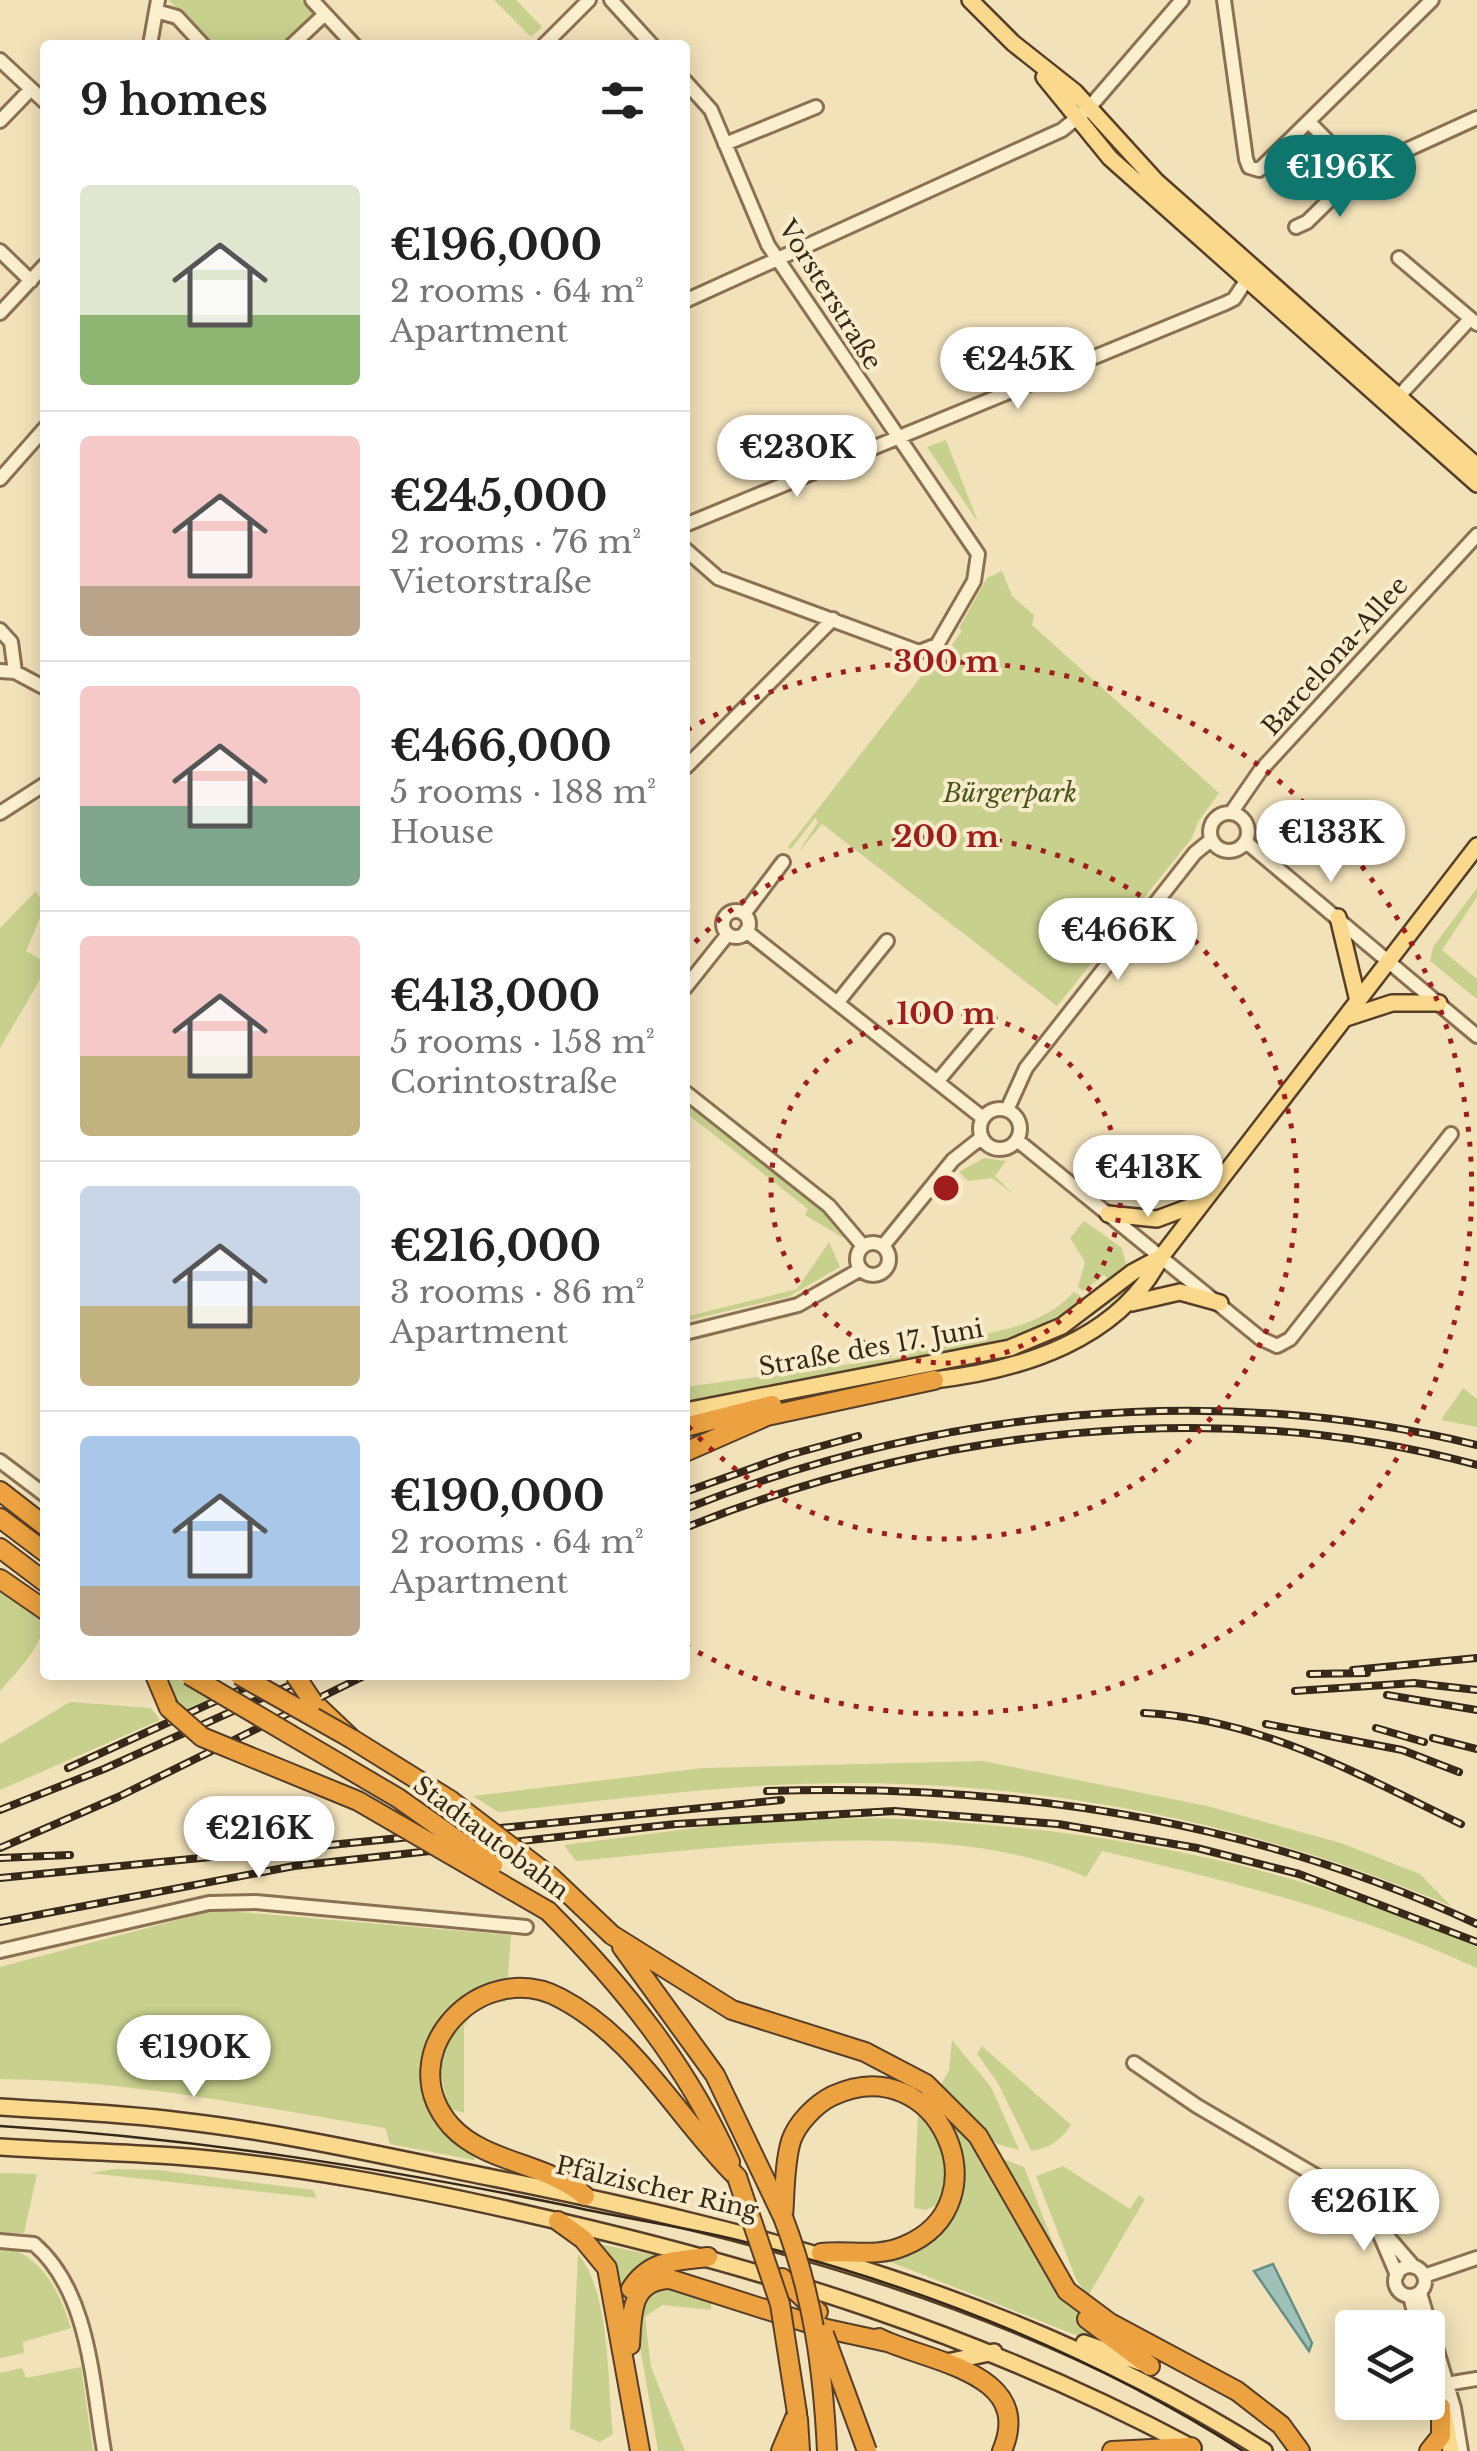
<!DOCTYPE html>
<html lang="en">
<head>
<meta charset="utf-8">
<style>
	body { margin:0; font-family:"Libre Baskerville",serif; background:#f6f6f6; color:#222; height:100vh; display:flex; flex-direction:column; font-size:38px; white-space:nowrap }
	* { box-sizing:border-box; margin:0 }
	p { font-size:32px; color:#767676 }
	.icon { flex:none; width:55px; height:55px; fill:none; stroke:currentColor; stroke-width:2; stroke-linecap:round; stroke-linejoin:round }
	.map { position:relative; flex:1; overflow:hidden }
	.sheet { position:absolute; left:40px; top:40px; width:650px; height:1640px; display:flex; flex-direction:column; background:#fff; border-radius:10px; box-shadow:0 5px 25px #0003 }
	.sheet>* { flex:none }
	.fabs { position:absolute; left:1335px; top:2310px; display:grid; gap:20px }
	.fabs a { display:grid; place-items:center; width:110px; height:110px; border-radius:10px; background:#fff; box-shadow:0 5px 25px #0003; font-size:50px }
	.price { position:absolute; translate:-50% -85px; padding:0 22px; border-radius:35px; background:#fff; color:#222; font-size:32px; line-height:65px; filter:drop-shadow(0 2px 5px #0008) }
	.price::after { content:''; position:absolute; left:50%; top:60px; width:30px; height:22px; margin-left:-15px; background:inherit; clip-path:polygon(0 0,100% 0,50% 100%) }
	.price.current { background:#0f766e; color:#fff }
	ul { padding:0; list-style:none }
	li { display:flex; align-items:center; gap:30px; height:250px; padding:0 40px }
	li+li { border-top:2px solid #e0e0e0 }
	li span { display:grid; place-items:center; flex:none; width:280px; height:200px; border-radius:10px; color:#555 }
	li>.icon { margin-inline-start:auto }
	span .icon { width:120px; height:120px; fill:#fffc; stroke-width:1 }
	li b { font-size:42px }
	h2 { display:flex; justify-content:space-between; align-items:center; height:120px; padding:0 40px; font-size:42px }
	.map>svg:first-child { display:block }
	.green { fill:#c8d08d }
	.water { fill:#9fc2b8; stroke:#669086; stroke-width:2.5 }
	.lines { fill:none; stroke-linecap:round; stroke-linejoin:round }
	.minor-casing { stroke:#8a7153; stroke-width:18 }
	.major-casing { stroke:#573e28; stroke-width:20 }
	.highway-casing { stroke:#573e28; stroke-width:22 }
	.minor { stroke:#fcefcd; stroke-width:12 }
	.major { stroke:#fad98c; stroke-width:15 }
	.highway { stroke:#eca240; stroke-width:18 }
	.tram { stroke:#372819; stroke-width:2.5 }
	.rail-casing { stroke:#372819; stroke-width:8 }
	.rail { stroke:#f9ecca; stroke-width:4; stroke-dasharray:11; stroke-linecap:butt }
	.highway-bridge-casing { stroke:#573e28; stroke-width:22; stroke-linecap:butt }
	.highway-bridge { stroke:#eca240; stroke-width:18 }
	.ring { fill:none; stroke:#9f1d1d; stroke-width:5; stroke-dasharray:5 10 }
	.labels { text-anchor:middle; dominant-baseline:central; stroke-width:8; stroke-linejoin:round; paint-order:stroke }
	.street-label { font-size:25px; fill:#372819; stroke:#f9ecca }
	.park-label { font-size:25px; font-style:italic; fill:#47561e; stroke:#f9ecca }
	.centre { fill:#9f1d1d; stroke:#f9ecca; stroke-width:5 }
	.ring-label { font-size:30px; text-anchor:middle; font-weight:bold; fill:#9f1d1d; stroke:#f9ecca; stroke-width:8; stroke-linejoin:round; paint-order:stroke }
</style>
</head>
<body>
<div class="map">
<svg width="1477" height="2451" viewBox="0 0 1477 2451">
	<rect width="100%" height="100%" fill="#f2e2ba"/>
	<path class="green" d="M 169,0 L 301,0 L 315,15 L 288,45 L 211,45 Z
		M 494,0 L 516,0 L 542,27 L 531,37 Z
		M 946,440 L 978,522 L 927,447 Z
		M 1002,571 L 1012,596 L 1034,615 L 1032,625 L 1219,793 L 1198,822 L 1192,838 L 1057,1006 L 822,824 L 797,854 L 818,822 L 815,818 L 791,849 L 788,847 L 931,664 L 937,666 L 962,631 L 959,628 L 987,578 Z
		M 1477,888 L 1477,897 L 1442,950 L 1477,979 L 1477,999 L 1430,961 L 1433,947 Z
		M 36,891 L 45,906 L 26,951 L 45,962 L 45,971 L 0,1048 L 0,928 Z
		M 685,1101 L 818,1205 L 845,1239 L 805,1215 L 808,1209 L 685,1112 Z
		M 984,1158 L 1006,1161 L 995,1176 L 1013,1194 L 992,1178 L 968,1181 L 959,1172 Z
		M 1084,1221 L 1122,1248 L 1127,1268 L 1093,1298 L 1088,1294 L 1107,1278 L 1104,1275 L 1083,1291 L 1078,1287 L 1085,1262 L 1070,1238 Z
		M 829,1242 L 840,1267 L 788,1297 L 685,1321 L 685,1317 L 797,1289 Z
		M 1138,1275 L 1140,1278 C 1058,1357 960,1370 852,1386 C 961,1364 1052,1355 1138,1275 Z
		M 1074,1292 L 1088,1301 L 1007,1341 L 685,1404 L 685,1387 L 908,1356 L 908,1344 C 931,1351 947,1343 969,1338 C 1009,1328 1044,1324 1074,1292 Z
		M 1463,1388 L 1477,1399 L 1477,1427 L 1441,1420 Z
		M 0,1588 L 45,1619 C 45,1643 16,1673 0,1691 Z
		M 164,1675 L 172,1675 L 210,1699 L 187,1711 L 170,1691 Z
		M 70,1702 L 151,1708 L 160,1720 L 0,1790 L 0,1744 Z
		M 983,1761 L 1207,1806 L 1341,1843 L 1420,1874 L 1451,1906 C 1264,1827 1065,1785 861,1783 C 740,1782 618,1799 498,1812 L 473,1796 L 703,1768 Z
		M 875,1818 C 1089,1826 1280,1859 1477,1947 L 1477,1968 C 1356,1912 1231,1882 1102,1851 L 1086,1877 C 948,1816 725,1847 576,1861 L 564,1845 L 749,1821 Z
		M 215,1910 L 511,1935 L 506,2002 L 480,2003 L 464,2026 L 464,2113 L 448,2108 L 440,2069 L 443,2050 C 428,2106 423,2121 475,2155 L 474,2160 L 390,2144 L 385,2128 C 258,2107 129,2080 0,2079 L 0,1967 Z
		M 952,2040 L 991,2087 L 1019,2150 L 997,2144 L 941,2085 L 949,2070 Z
		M 982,2046 L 1071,2125 C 1060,2141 1049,2148 1031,2151 L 998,2083 L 977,2054 Z
		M 932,2096 L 977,2142 L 1066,2301 L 1124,2354 L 883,2259 L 894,2257 L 958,2190 L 928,2101 Z
		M 918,2112 C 950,2137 950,2166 941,2203 L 926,2210 L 914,2208 Z
		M 1003,2159 L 1024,2167 L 1058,2256 L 1075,2288 L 1048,2254 Z
		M 1063,2166 L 1130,2209 L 1139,2195 L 1145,2199 L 1088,2296 L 1076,2279 L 1036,2176 Z
		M 116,2169 L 158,2170 L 313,2190 L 317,2198 L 90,2173 Z
		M 0,2173 L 37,2174 L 24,2233 L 0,2234 Z
		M 598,2244 L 659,2256 L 660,2257 L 622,2296 Z
		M 7,2248 C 43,2257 61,2295 71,2328 L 23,2342 L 24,2353 L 0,2358 L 0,2249 Z
		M 578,2254 C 611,2293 607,2384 613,2434 L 600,2442 L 570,2429 Z
		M 660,2284 L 711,2301 L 711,2310 L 662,2305 L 645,2317 L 651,2367 L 685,2451 L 658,2451 L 637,2329 L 639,2303 Z
		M 81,2367 L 93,2451 L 0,2451 L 0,2373 L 22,2368 L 26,2378 Z"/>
	<path class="water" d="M 1273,2264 L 1312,2343 L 1309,2351 L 1254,2271 Z"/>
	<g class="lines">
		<g class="minor-casing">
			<path id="minor" d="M 158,0 L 156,11 L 177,17 L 203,45
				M 312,0 L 354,45
				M 611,0 L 652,45
				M 1224,0 L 1246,159 L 1249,167 L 1259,170 L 1432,0
				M 150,45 L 156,11
				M 292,45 L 325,14
				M 544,45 L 589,0
				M 0,60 L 45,102
				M 685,81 L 711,110 L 768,245 L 978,554 L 974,581 L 937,645 L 919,652 L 718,578 L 685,549
				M 0,121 L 31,89
				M 1309,122 L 1358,172
				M 725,144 L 816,107
				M 1296,227 L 1307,222 L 1358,172 L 1477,118
				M 0,251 L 31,281
				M 1399,258 L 1477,324
				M 685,301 L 1062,130 L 1088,109 L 1182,0
				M 0,313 L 45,265
				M 1399,396 L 1470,319
				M 0,479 L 45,428
				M 685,525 L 1226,303 L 1234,299 L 1250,275
				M 0,630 L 11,642 L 15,672
				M 0,671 L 15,672 L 45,688
				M 685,768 L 833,619
				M1210 832a19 19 0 1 1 38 0a19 19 0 1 1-38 0Z
				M 0,813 L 45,784
				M 1231,813 L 1260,771 L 1477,535
				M 1246,842 L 1477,1036
				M723 924a13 13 0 1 1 26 0a13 13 0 1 1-26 0Z
				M 744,914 L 783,862
				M 746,931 L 983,1118
				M 685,988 L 728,934
				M 837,1003 L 887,941
				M 937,1082 L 989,1020
				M 685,1092 L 829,1206 L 863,1246
				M980 1129a20 20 0 1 1 40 0a20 20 0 1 1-40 0Z
				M 1007,1110 L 1026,1068 L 1195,853 L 1211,840
				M 1017,1140 L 1260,1338 L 1277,1346 L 1290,1339 L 1451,1134
				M857 1259a16 16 0 1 1 32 0a16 16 0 1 1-32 0Z
				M 883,1246 L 953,1160 L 981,1138
				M 685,1333 L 798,1305 L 861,1269
				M 0,1461 L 45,1495
				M 0,1951 L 209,1903 L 256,1902 L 526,1927
				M 1134,2063 L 1197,2106 L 1354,2198 L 1414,2267
				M 1377,2228 L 1397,2275
				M 0,2241 L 34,2244 C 90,2292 92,2383 104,2451
				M1395 2281a15 15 0 1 1 30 0a15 15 0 1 1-30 0Z
				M 1424,2276 L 1477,2258
				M 1420,2293 L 1454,2408 L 1461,2451
				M 1410,2296 L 1418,2328
				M 1428,2358 L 1441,2407
				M 1440,2385 L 1477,2379"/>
		</g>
		<g class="major-casing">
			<path id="major" d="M 970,0 L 1013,43 L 1075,92 L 1156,181 L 1477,466
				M 1044,77 L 1110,158 L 1477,484
				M 1338,917 L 1358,1001
				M 1346,1018 L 1392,1003 L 1439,1003
				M 1108,1214 L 1157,1219 L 1200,1203
				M 1132,1303 L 1180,1292 L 1220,1303
				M 934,1380 C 1021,1370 1119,1340 1161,1257 L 1477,846
				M 685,1411 L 1010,1348 L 1062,1326 L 1133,1272 L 1161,1257
				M 0,2107 C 60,2111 121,2113 181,2121 C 286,2133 389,2157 493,2178 C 765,2232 1028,2301 1264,2451
				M 0,2147 C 58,2151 116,2152 174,2156 C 294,2165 414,2188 532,2215 C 766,2268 981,2335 1193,2448
				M 1084,2343 L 1142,2363
				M 947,2362 L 994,2352
				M 1444,2415 L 1451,2451"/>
		</g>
		<g class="highway-casing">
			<path id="highway" d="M 685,1427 L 772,1405
				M 685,1452 L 767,1416 L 934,1380
				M 0,1491 L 45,1526
				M 0,1518 L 45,1552
				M 0,1548 L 45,1582
				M 0,1579 L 45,1610
				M 155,1675 L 169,1708
				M 313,1702 L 352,1739 L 450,1800
				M 548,1911 C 623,1986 687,2065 730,2162
				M 612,1935 L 732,2010 L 865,2052 L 926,2084 L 978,2136 L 1067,2291 L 1110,2323 L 1237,2391 L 1281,2425 L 1300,2451
				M 622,1947 L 715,2075 L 782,2215
				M 585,2196 C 546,2162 486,2164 451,2126 C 388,2054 481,1956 560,1998 C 637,2038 677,2118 737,2177
				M 783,2217 C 785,2193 784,2165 791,2141 C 797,2123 816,2104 832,2096 C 938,2046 1007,2204 904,2246 C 876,2258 850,2250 821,2253
				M 558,2221 L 583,2239 L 607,2268 L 640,2451
				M 782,2278 L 818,2312
				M 631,2289 C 650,2259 676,2261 708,2257
				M 1087,2319 L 1150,2366
				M 879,2338 C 926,2362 1036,2371 1002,2451
				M 630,2345 C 632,2314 630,2280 670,2279 L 827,2329 L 887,2342
				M 798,2419 L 800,2451
				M 781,2451 L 797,2413
				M 1112,2451 L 1191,2447
				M 1429,2451 L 1441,2436 L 1441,2407"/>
		</g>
		<use href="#minor" class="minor"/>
		<use href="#major" class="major"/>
		<use href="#highway" class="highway"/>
		<path class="tram" d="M 0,2126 C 195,2138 383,2168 574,2207 C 628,2219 684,2227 737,2240 C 915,2284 1088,2352 1243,2451"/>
		<g class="rail-casing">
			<path id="rail" d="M 685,1492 L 789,1455 L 858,1436
				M 685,1509 C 936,1409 1213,1381 1477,1445
				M 685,1528 C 930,1429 1219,1395 1477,1465
				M 1353,1670 L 1477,1658
				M 1310,1674 L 1367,1673
				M 1295,1691 L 1414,1683 L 1477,1690
				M 1387,1695 L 1477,1710
				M 1144,1713 C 1260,1719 1358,1774 1461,1824
				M 1266,1724 L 1402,1750 L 1459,1772
				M 1376,1728 L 1424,1742
				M 1433,1738 L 1477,1749
				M 68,1768 L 273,1675
				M 767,1791 C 1012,1783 1253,1820 1477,1924
				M 0,1810 L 104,1769 L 313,1675
				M 0,1848 L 118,1797 L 366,1675
				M 0,1858 L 70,1855
				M 0,1878 L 781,1800
				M 0,1922 L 294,1866 L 676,1824 L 894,1811 L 1058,1824 L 1197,1848 L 1299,1874 L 1477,1942"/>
		</g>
		<use href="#rail" class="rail"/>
		<g class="highway-bridge-casing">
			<path id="highway-bridge" d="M 189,1675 L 398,1798 L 493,1865
				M 239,1675 L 352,1739
				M 295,1675 L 313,1702
				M 169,1708 L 202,1737 L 358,1801 L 548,1911
				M 450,1800 L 551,1877 L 612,1935
				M 737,2177 L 780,2304 L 797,2413
				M 783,2217 C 813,2295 823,2368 827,2451
				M 824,2334 L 867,2451"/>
		</g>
		<use href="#highway-bridge" class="highway-bridge"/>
	</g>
	<g class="ring">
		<circle cx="946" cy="1188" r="175"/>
		<path d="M685 953A351 351 0 1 1 685 1423"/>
		<path d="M687 730A526 526 0 1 1 687 1646"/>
	</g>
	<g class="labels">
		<g class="street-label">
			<text transform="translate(830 295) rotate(58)">Vorsterstraße</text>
			<text transform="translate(1335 656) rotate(-48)">Barcelona-Allee</text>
			<text transform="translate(871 1348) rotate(-10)">Straße des 17. Juni</text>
			<text transform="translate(491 1838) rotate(37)">Stadtautobahn</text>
			<text transform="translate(657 2188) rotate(13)">Pfälzischer Ring</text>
		</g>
		<g class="park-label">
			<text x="1010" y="793">Bürgerpark</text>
		</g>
	</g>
	<circle cx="946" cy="1188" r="15" class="centre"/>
	<g class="ring-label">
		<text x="946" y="672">300 m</text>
		<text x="946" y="847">200 m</text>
		<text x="946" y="1024">100 m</text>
	</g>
</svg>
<div class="fabs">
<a><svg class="icon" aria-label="layers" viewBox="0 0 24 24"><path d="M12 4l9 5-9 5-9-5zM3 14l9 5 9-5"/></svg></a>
</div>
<b class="price current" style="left:1340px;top:220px">€196K</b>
<b class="price" style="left:1018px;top:412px">€245K</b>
<b class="price" style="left:797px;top:500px">€230K</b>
<b class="price" style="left:1331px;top:885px">€133K</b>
<b class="price" style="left:1118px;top:983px">€466K</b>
<b class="price" style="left:1148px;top:1220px">€413K</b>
<b class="price" style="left:259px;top:1881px">€216K</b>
<b class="price" style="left:194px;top:2100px">€190K</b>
<b class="price" style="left:1364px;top:2254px">€261K</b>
<section class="sheet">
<h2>9 homes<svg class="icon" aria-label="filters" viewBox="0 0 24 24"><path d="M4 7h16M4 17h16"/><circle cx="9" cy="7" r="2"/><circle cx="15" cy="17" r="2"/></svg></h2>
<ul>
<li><span style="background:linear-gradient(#dfe7d0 65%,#8fb573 0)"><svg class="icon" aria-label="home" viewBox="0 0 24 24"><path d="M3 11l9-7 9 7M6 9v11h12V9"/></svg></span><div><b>€196,000</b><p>2 rooms · 64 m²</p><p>Apartment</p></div></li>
<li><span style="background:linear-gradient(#f6c9c9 75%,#b9a48a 0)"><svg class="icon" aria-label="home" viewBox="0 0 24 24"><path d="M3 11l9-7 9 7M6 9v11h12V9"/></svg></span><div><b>€245,000</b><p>2 rooms · 76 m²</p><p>Vietorstraße</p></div></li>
<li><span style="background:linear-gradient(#f6c9c9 60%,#7fa58c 0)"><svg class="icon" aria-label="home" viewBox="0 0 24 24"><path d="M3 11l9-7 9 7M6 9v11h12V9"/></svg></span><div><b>€466,000</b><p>5 rooms · 188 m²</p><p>House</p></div></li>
<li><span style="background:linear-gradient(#f6c9c9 60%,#c2b280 0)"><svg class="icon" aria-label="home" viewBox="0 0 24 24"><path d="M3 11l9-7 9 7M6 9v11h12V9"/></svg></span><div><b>€413,000</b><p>5 rooms · 158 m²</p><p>Corintostraße</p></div></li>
<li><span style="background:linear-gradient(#c9d6e8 60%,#c2b280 0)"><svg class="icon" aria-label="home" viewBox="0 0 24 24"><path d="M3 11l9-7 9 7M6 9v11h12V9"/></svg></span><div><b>€216,000</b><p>3 rooms · 86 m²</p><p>Apartment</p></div></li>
<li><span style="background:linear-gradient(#a9c7e8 75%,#b9a48a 0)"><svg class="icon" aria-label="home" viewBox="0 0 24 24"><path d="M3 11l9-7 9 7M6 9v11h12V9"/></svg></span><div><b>€190,000</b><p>2 rooms · 64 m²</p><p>Apartment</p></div></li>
</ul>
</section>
</div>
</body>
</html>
